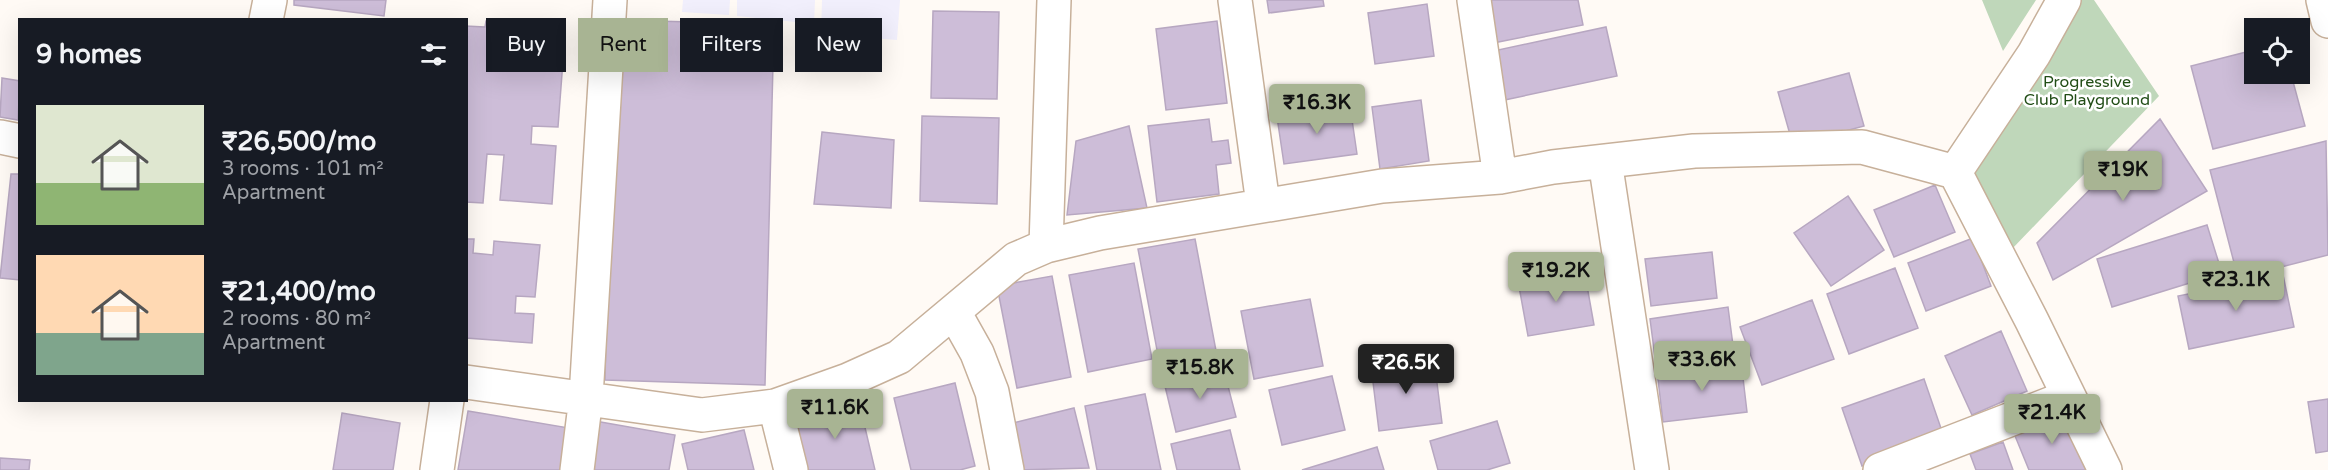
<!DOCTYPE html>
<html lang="en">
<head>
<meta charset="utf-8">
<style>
	body { margin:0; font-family:"Varela Round",sans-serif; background:#20242c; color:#f1f3f6; height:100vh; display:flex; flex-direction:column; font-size:22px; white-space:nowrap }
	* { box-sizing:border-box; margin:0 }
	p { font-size:20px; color:#9ea1a6 }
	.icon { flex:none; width:33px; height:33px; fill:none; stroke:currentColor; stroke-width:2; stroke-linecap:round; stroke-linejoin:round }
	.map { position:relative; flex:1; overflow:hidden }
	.panel { position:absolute; left:18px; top:18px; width:450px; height:384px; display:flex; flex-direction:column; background:#171b24; border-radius:0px; box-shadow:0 6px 24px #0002 }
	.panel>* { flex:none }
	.banner { position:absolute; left:486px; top:18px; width:570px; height:54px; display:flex; gap:12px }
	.controls { position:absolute; left:2244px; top:18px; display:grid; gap:12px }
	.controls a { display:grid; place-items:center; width:66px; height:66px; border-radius:0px; background:#171b24; box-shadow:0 6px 24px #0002; font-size:30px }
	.price { position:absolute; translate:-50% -51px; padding:0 14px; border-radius:6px; background:#a8b493; color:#111; font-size:20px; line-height:39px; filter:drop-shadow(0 2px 3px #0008) }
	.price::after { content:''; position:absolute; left:50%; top:36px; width:18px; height:14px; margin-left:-9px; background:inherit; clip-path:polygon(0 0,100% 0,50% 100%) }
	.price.current { background:#222; color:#fff }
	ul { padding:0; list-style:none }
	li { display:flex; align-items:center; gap:18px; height:150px; padding:0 18px }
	li span { display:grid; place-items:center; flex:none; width:168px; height:120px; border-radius:0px; color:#555 }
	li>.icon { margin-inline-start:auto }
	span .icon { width:72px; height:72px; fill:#fffc; stroke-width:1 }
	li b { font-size:26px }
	h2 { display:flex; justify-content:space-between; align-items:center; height:72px; padding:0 18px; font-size:26px }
	.tag { padding:0 21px; border-radius:0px; background:#171b24; box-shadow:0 6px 24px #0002; font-size:21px; line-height:54px }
	.tag.current { background:#a8b493; color:#111 }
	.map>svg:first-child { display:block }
	.medical { fill:#f1effc }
	.green { fill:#bfd7ba }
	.building { fill:#cdbdd8; stroke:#b7a7c1; stroke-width:1.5 }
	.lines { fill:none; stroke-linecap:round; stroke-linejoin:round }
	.minor-casing { stroke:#c7b09a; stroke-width:36 }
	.minor { stroke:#fff; stroke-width:33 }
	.labels { text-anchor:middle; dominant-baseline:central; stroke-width:5; stroke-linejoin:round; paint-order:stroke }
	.park-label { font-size:16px; fill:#214d16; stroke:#fff }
</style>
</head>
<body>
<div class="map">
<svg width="2328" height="470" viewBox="0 0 2328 470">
	<rect width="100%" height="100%" fill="#fffaf5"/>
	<path class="medical" d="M 683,0 L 730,0 L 729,15 L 682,12 Z
		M 737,0 L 815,0 L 814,24 L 737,16 Z
		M 822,0 L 900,0 L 897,40 L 821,34 Z"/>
	<path class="green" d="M 1982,0 L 2036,0 L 2003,51 Z
		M 2081,0 L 2094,0 L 2159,96 L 2011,250 L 1971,171 Z"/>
	<path class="building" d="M 294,0 L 386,0 L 384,16 L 294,5 Z
		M 1267,0 L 1323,0 L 1324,6 L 1269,13 Z
		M 1474,0 L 1578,0 L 1583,25 L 1483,45 Z
		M 1427,4 L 1434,56 L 1375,64 L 1368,13 Z
		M 933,11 L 999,12 L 997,99 L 931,98 Z
		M 613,20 L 774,24 L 765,385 L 605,380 Z
		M 486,21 L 535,24 L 535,32 L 565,34 L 558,127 L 532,126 L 531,144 L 556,146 L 552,204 L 500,200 L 504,155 L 487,154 L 483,203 L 466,202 L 466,26 L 485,27 Z
		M 1217,21 L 1227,103 L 1166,110 L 1156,29 Z
		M 1606,27 L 1617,76 L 1495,102 L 1484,53 Z
		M 2254,50 L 2254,74 L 2291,74 L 2305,126 L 2213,149 L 2191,66 Z
		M 1849,73 L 1864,126 L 1793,145 L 1778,92 Z
		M 2,78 L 20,81 L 18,120 L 0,117 Z
		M 1421,100 L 1429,161 L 1380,169 L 1372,107 Z
		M 1350,106 L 1357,154 L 1284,164 L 1277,117 Z
		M 922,116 L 999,118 L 997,204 L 920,201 Z
		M 1209,119 L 1212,142 L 1228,140 L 1231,163 L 1216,165 L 1219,194 L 1157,202 L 1148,126 Z
		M 2160,119 L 2207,191 L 2053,280 L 2037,243 Z
		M 1129,126 L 1147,208 L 1067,215 L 1076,141 Z
		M 822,132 L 894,140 L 891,208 L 814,204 Z
		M 2326,141 L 2328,255 L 2238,278 L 2210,170 Z
		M 11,174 L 20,174 L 20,280 L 0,278 Z
		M 1935,185 L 1955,232 L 1894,257 L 1874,210 Z
		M 1848,196 L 1884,250 L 1831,286 L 1794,233 Z
		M 2207,225 L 2222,273 L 2112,307 L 2097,259 Z
		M 1973,238 L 1991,286 L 1926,311 L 1908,263 Z
		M 466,239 L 474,239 L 473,253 L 493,255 L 494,241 L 540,245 L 535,297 L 516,296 L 515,313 L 534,314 L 532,343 L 466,338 Z
		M 1195,239 L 1217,356 L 1160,366 L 1138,249 Z
		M 1712,252 L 1717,298 L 1651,306 L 1645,259 Z
		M 1134,263 L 1152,359 L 1088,372 L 1069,275 Z
		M 1895,268 L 1918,328 L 1849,354 L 1827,294 Z
		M 1584,269 L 1594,325 L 1528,336 L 1518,281 Z
		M 2283,275 L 2294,327 L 2189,349 L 2178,296 Z
		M 1052,276 L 1071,377 L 1017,388 L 997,286 Z
		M 1310,299 L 1323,366 L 1254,379 L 1241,311 Z
		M 1812,300 L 1834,359 L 1762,385 L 1740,327 Z
		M 1728,307 L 1734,353 L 1656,365 L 1650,319 Z
		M 2001,331 L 2027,391 L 1972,415 L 1945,356 Z
		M 1434,359 L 1442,423 L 1379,431 L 1371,366 Z
		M 1741,361 L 1747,412 L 1663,422 L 1657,371 Z
		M 1223,367 L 1236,417 L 1176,432 L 1164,382 Z
		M 1332,376 L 1345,430 L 1282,445 L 1269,390 Z
		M 1924,379 L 1944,437 L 1862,466 L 1842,408 Z
		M 955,383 L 975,466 L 960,470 L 911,470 L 894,398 Z
		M 1145,394 L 1161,470 L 1097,470 L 1085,406 Z
		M 2328,399 L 2328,451 L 2316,453 L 2308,402 Z
		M 859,402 L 875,470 L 806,470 L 793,417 Z
		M 1074,408 L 1089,468 L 1017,470 L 1005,425 Z
		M 2065,409 L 2091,470 L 2029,470 L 2013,431 Z
		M 468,411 L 569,428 L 562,470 L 458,470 Z
		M 342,413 L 400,423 L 393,470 L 333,470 Z
		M 595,421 L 675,435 L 669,470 L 593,470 Z
		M 1497,421 L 1510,463 L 1487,470 L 1438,470 L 1430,441 Z
		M 744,430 L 754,470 L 688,470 L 682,444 Z
		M 1230,430 L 1240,470 L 1177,470 L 1171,444 Z
		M 2003,442 L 2013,470 L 1976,470 L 1970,454 Z
		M 1377,447 L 1384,470 L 1302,470 Z
		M 0,458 L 30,460 L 29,470 L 0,470 Z"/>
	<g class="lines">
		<g class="minor-casing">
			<path id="minor" d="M 1235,0 L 1263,204
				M 1474,0 L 1500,177
				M 2323,0 L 2328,21
				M 266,20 L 270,0
				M 0,137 L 20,141
				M 1605,161 L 1652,470
				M 1955,172 L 2034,54 L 2064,0
				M 1046,246 L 1054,0
				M 954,312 L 977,353 L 992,392 L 1007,470
				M 466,382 L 702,415 L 775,406 L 848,380 L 899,357 L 1016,259 L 1046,246 L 1100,233 L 1382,186 L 1500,177 L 1553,167 L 1694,151 L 1862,147 L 1955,172 L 2032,321 L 2105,470
				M 775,406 L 791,470
				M 437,470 L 447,400
				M 577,470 L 586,397 L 610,0
				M 1880,470 L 2068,397"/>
		</g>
		<use href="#minor" class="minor"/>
	</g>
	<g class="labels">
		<g class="park-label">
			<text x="2087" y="82">Progressive<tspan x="2087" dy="18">Club Playground</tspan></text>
		</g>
	</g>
</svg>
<div class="controls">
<a><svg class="icon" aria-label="locate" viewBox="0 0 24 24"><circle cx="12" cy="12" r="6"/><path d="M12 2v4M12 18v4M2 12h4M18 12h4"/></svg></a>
</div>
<b class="price" style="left:1317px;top:135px">₹16.3K</b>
<b class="price" style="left:2123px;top:202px">₹19K</b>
<b class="price" style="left:1556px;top:303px">₹19.2K</b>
<b class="price" style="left:2236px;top:312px">₹23.1K</b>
<b class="price" style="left:1702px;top:392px">₹33.6K</b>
<b class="price current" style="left:1406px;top:395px">₹26.5K</b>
<b class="price" style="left:1200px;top:400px">₹15.8K</b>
<b class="price" style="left:835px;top:440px">₹11.6K</b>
<b class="price" style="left:2052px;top:445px">₹21.4K</b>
<div class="banner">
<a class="tag">Buy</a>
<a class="tag current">Rent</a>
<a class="tag">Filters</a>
<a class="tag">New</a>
</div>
<section class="panel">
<h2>9 homes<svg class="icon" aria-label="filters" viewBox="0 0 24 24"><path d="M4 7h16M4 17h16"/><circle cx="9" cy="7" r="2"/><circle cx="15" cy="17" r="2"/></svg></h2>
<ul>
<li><span style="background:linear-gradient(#dfe7d0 65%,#8fb573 0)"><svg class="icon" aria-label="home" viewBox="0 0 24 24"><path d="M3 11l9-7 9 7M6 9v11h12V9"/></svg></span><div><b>₹26,500/mo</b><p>3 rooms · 101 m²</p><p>Apartment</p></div></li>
<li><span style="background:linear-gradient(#ffd9b3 65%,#7fa58c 0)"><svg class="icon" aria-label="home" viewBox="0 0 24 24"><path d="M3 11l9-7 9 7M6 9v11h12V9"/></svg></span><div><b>₹21,400/mo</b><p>2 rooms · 80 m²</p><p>Apartment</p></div></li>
</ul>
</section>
</div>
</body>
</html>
